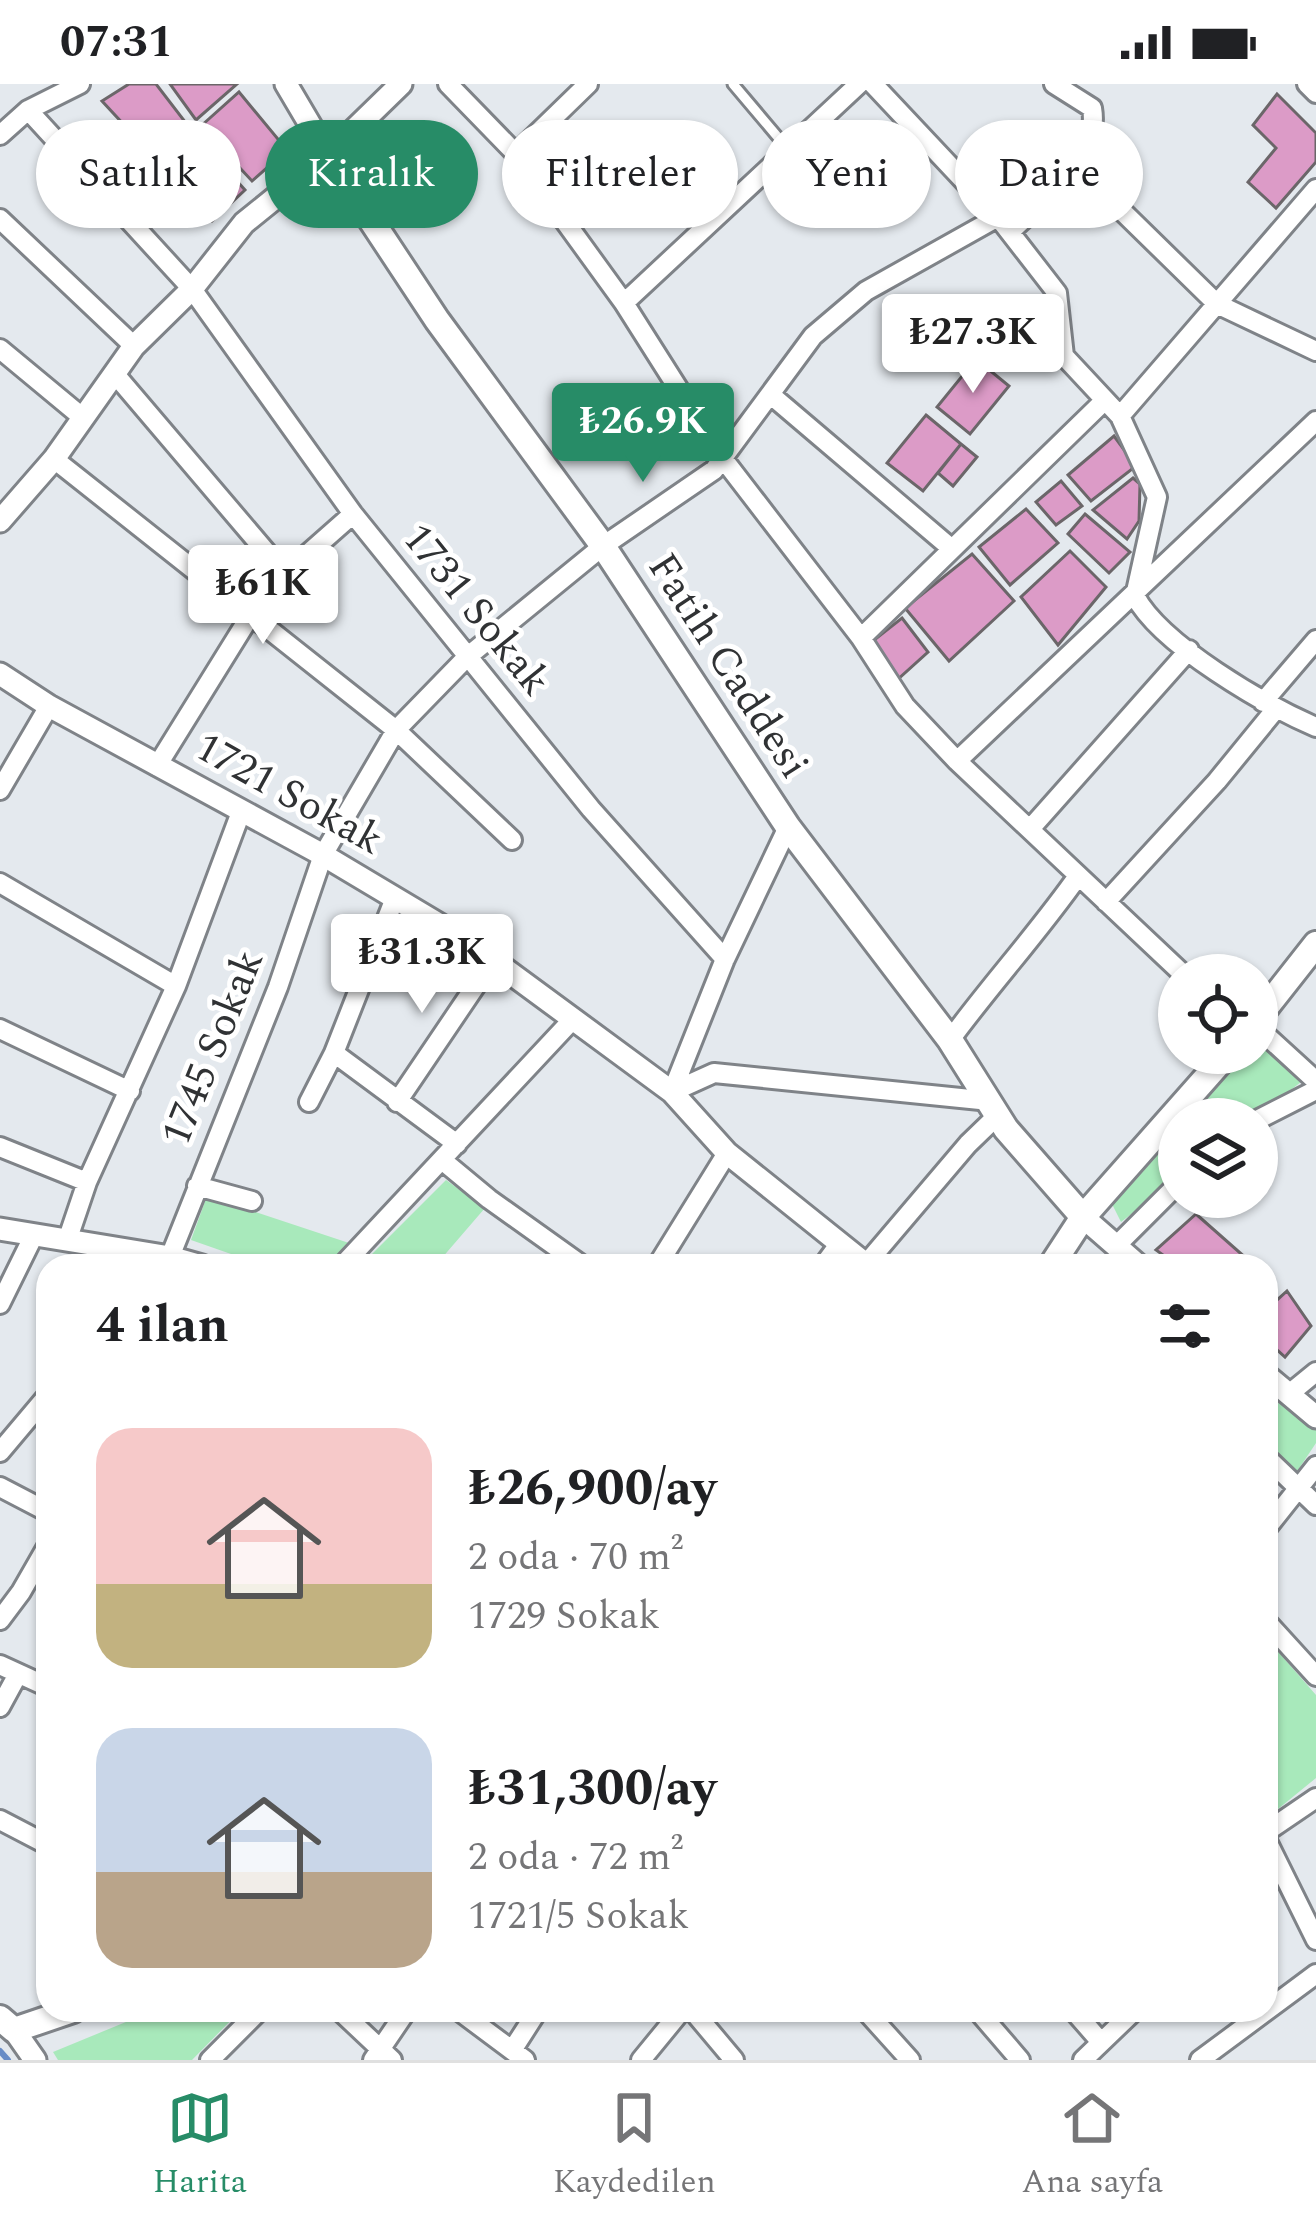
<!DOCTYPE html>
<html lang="tr">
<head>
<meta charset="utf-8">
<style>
	body { margin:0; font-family:Spectral,serif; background:#f6f6f6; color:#202124; height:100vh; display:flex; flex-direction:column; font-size:45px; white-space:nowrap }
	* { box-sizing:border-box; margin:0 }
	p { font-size:39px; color:#757577 }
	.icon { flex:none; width:66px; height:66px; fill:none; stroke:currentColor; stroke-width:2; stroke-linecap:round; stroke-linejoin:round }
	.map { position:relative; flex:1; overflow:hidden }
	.sheet { position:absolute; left:36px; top:1170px; width:1242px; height:768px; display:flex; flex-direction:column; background:#fff; border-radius:36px; box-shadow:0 3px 9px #0004 }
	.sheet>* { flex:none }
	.top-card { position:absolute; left:36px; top:36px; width:1245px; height:108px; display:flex; gap:24px }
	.fabs { position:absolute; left:1158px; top:870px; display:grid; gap:24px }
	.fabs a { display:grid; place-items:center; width:120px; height:120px; border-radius:50%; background:#fff; box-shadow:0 3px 9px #0004; font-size:60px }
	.price { position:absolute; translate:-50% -102px; padding:0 27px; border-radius:12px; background:#fff; color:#222; font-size:39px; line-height:78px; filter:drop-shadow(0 3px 6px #0008) }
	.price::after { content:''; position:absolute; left:50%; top:72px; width:36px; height:27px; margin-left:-18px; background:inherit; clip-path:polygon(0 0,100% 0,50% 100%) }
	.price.active { background:#278c67; color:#fff }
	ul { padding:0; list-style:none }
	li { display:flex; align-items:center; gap:36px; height:300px; padding:0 60px }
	li span { display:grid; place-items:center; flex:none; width:336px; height:240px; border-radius:36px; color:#555 }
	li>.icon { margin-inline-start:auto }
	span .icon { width:144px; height:144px; fill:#fffc; stroke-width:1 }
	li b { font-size:51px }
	h2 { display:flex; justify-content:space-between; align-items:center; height:144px; padding:0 60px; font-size:51px }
	.tag { padding:0 42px; border-radius:54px; background:#fff; box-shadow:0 3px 9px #0004; font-size:42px; line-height:108px }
	.tag.active { background:#278c67; color:#fff }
	.status { display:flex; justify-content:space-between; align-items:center; height:84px; padding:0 60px; background:#fff; direction:ltr }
	.status svg { height:33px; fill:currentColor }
	.tab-bar { display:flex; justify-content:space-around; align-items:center; height:168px; border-top:3px solid #e0e0e0; background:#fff; font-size:33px; color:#757577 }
	.tab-bar a { display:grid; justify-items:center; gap:6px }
	.tab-bar .active { color:#278c67 }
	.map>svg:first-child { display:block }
	.green { fill:#a8e9bb }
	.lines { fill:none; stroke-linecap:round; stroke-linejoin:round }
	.stream { stroke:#688cc6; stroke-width:6 }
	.building { fill:#dc9bc7; stroke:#6b6669; stroke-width:3 }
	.service-casing { stroke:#7f8388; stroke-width:15 }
	.minor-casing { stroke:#7f8388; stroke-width:24 }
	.tertiary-casing { stroke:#7f8388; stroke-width:27 }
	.secondary-casing { stroke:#7f8388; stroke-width:30 }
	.service { stroke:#fff; stroke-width:9 }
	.minor { stroke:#fff; stroke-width:18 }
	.tertiary { stroke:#fff; stroke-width:21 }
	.secondary { stroke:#fff; stroke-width:24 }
	.labels { text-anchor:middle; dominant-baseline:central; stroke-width:10; stroke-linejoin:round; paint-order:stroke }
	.street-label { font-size:42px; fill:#303234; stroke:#fff }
</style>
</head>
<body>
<div class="status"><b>07:31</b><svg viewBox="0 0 49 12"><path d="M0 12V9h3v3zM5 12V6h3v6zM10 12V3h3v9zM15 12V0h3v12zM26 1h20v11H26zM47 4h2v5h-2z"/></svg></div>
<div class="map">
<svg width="1316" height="1976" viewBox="0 0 1316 1976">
	<rect width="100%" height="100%" fill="#e4e9ee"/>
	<path class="green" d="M 1257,956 L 1301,998 L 1253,1035 L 1187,1035 L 1246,969 L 1257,969 Z
		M 1179,1044 L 1179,1093 L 1121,1138 L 1112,1120 Z
		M 446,1096 L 485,1124 L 435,1182 L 360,1182 Z
		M 207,1112 L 349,1159 L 329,1182 L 265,1182 L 191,1156 Z
		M 1266,1310 L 1316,1346 L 1316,1359 L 1296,1389 L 1266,1363 Z
		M 1266,1554 L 1316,1611 L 1316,1694 L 1278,1725 L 1266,1703 Z
		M 155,1926 L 241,1926 L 192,1976 L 58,1976 L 53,1968 Z"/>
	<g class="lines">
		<path class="stream" d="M 0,1967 L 8,1976"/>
	</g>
	<path class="building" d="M 129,0 L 156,0 L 186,39 L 152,71 L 102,17 Z
		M 170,0 L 237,0 L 196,36 Z
		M 239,8 L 287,66 L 252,97 L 201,42 Z
		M 1277,10 L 1316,49 L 1316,78 L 1276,124 L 1248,98 L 1276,64 L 1253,41 Z
		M 195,51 L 245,106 L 212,137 L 159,84 Z
		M 976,275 L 1009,302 L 970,350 L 937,323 Z
		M 926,331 L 961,360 L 923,407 L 887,379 Z
		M 1114,352 L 1136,382 L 1091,417 L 1068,391 Z
		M 961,360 L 977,373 L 953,402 L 938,389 Z
		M 1133,394 L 1140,400 L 1139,437 L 1127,455 L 1093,426 Z
		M 1061,397 L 1082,422 L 1056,441 L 1036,418 Z
		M 1026,425 L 1058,459 L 1010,501 L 979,463 Z
		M 1085,430 L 1130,468 L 1109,489 L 1068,450 Z
		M 1070,467 L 1106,503 L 1058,561 L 1021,513 Z
		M 972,470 L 1014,517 L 949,577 L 905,524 Z
		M 902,534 L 928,568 L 897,596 L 869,560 Z
		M 1196,1130 L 1255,1182 L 1178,1182 L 1156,1166 Z
		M 1287,1207 L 1311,1242 L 1285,1273 L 1266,1256 L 1266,1226 Z"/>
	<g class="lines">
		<g class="service-casing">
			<path id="service" d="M 733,0 L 787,64"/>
		</g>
		<g class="minor-casing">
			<path id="minor" d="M 448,0 L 516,70 L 624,219 L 721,372 L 861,554 L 905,622 L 957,677 L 1184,891
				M 873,0 L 998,133 L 1057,209 L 1064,272 L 1120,332 L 1157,413 L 1135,512 C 1161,561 1265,621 1316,643
				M 1307,0 L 1316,9
				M 28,26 L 192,205 L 353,430 L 591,725 L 725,875
				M 0,51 L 28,26 L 80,0
				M 516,70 L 588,0
				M 1076,82 L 1217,220 L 1316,267
				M 0,135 L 134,262
				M 1010,148 C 1043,115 1101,76 1092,24 L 1054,0
				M 624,219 L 859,0
				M 0,265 L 82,333
				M 114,289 L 285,490
				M 771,311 L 952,465
				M 1120,332 L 1316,105
				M 54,375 L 396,646 L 512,756
				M 861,554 L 1103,318
				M 1263,618 L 1316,556
				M 957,677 L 1316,337
				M 157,682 L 252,529 L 285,490 L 353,430
				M 0,706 L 49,622
				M 1030,745 L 1189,566
				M 0,799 L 176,902
				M 1106,818 L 1217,697 L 1275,626
				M 1257,943 L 1316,997
				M 0,945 L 130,1007
				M 950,956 C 991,900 1038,849 1078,792
				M 334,969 L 457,1060
				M 672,1008 L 714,989 L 990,1017
				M 672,1008 L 725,875 L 788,743
				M 309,1018 L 334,969 L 395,814
				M 397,1018 L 493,876
				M 1257,1036 L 1316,1006
				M 0,1063 L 87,1098
				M 442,1076 L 489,1115 L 583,1182
				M 197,1102 L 252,1117
				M 67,1157 L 87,1098 L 176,902 L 241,728
				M 1116,1162 L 1179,1099
				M 170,1173 L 278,903 L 323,771 L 396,646 L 467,573 L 603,462 L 714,386 L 813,252 L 866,207 L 998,133
				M 866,1180 L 968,1060 L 998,1031
				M 342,1182 L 573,935
				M 657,1182 L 727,1069
				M 823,1182 L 840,1159
				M 0,1220 L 34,1151
				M 1289,1310 L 1316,1288
				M 0,1368 L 48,1311
				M 1266,1373 L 1316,1421
				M 0,1403 L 48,1428
				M 1266,1445 L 1316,1382
				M 0,1536 L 21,1508 L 48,1461
				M 1266,1537 L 1316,1592
				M 0,1581 L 48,1603
				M 0,1623 L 18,1590
				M 0,1736 L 48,1761
				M 1266,1748 L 1316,1714
				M 1266,1755 L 1316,1856
				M 339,1926 L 392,1976
				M 458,1926 L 525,1976
				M 692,1926 L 734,1976
				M 865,1926 L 910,1976
				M 977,1926 L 1020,1976
				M 1073,1926 L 1100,1957
				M 513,1965 L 538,1926
				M 210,1976 L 260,1926
				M 373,1976 L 407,1926
				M 641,1976 L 682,1926
				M 1083,1976 L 1135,1926
				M 1200,1976 L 1316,1890"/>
		</g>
		<g class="tertiary-casing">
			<path id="tertiary" d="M 286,0 L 328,71
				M 0,437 L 54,375 L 134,262 L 192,205 L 244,139 L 328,71 L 401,0
				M 0,590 L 49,622 L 323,771 L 467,857 L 672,1008 L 727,1069 L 868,1182
				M 1083,1133 L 1139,1182
				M 0,1145 L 170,1173 L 202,1182
				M 1266,1291 L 1316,1333
				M 14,1946 L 35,1976"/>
		</g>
		<g class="secondary-casing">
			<path id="secondary" d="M 328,71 L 437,236 L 603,462 L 788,743 L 950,956 L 1006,1045 L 1083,1133
				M 1257,935 L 1316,860
				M 1051,1182 L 1083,1133 L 1228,969
				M 0,1934 L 14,1946 L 73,1926"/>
		</g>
		<use href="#service" class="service"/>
		<use href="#minor" class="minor"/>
		<use href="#tertiary" class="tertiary"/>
		<use href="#secondary" class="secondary"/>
	</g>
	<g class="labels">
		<g class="street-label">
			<text transform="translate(476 526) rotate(51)">1731 Sokak</text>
			<text transform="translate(728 582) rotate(57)">Fatih Caddesi</text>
			<text transform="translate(289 710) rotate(29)">1721 Sokak</text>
			<text transform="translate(213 964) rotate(-68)">1745 Sokak</text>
		</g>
	</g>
</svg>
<div class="fabs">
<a><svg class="icon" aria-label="locate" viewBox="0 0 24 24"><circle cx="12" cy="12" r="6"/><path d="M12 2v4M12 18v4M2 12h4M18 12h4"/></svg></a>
<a><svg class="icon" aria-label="layers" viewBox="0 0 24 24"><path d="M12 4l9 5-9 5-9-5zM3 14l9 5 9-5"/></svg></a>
</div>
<b class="price" style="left:973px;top:312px">₺27.3K</b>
<b class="price active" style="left:643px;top:401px">₺26.9K</b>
<b class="price" style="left:263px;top:563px">₺61K</b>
<b class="price" style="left:422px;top:932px">₺31.3K</b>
<div class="top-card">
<a class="tag">Satılık</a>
<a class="tag active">Kiralık</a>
<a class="tag">Filtreler</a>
<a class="tag">Yeni</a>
<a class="tag">Daire</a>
</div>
<section class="sheet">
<h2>4 ilan<svg class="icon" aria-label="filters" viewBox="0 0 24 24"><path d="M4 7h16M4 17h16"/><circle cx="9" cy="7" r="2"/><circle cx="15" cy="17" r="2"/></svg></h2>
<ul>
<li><span style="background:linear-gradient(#f6c9c9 65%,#c2b280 0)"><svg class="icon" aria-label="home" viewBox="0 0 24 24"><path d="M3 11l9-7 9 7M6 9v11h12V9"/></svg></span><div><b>₺26,900/ay</b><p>2 oda · 70 m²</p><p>1729 Sokak</p></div></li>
<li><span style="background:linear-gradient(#c9d6e8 60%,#b9a48a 0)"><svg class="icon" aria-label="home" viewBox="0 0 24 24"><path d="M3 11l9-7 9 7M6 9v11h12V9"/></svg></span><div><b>₺31,300/ay</b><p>2 oda · 72 m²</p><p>1721/5 Sokak</p></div></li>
</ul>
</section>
</div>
<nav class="tab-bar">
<a class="active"><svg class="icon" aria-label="map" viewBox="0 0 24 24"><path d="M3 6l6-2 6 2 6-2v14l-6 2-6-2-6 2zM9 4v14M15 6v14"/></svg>Harita</a>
<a><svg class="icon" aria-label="saved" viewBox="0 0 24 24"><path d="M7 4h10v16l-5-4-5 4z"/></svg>Kaydedilen</a>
<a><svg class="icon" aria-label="home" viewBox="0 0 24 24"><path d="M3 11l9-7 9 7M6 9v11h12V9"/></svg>Ana sayfa</a>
</nav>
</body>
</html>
